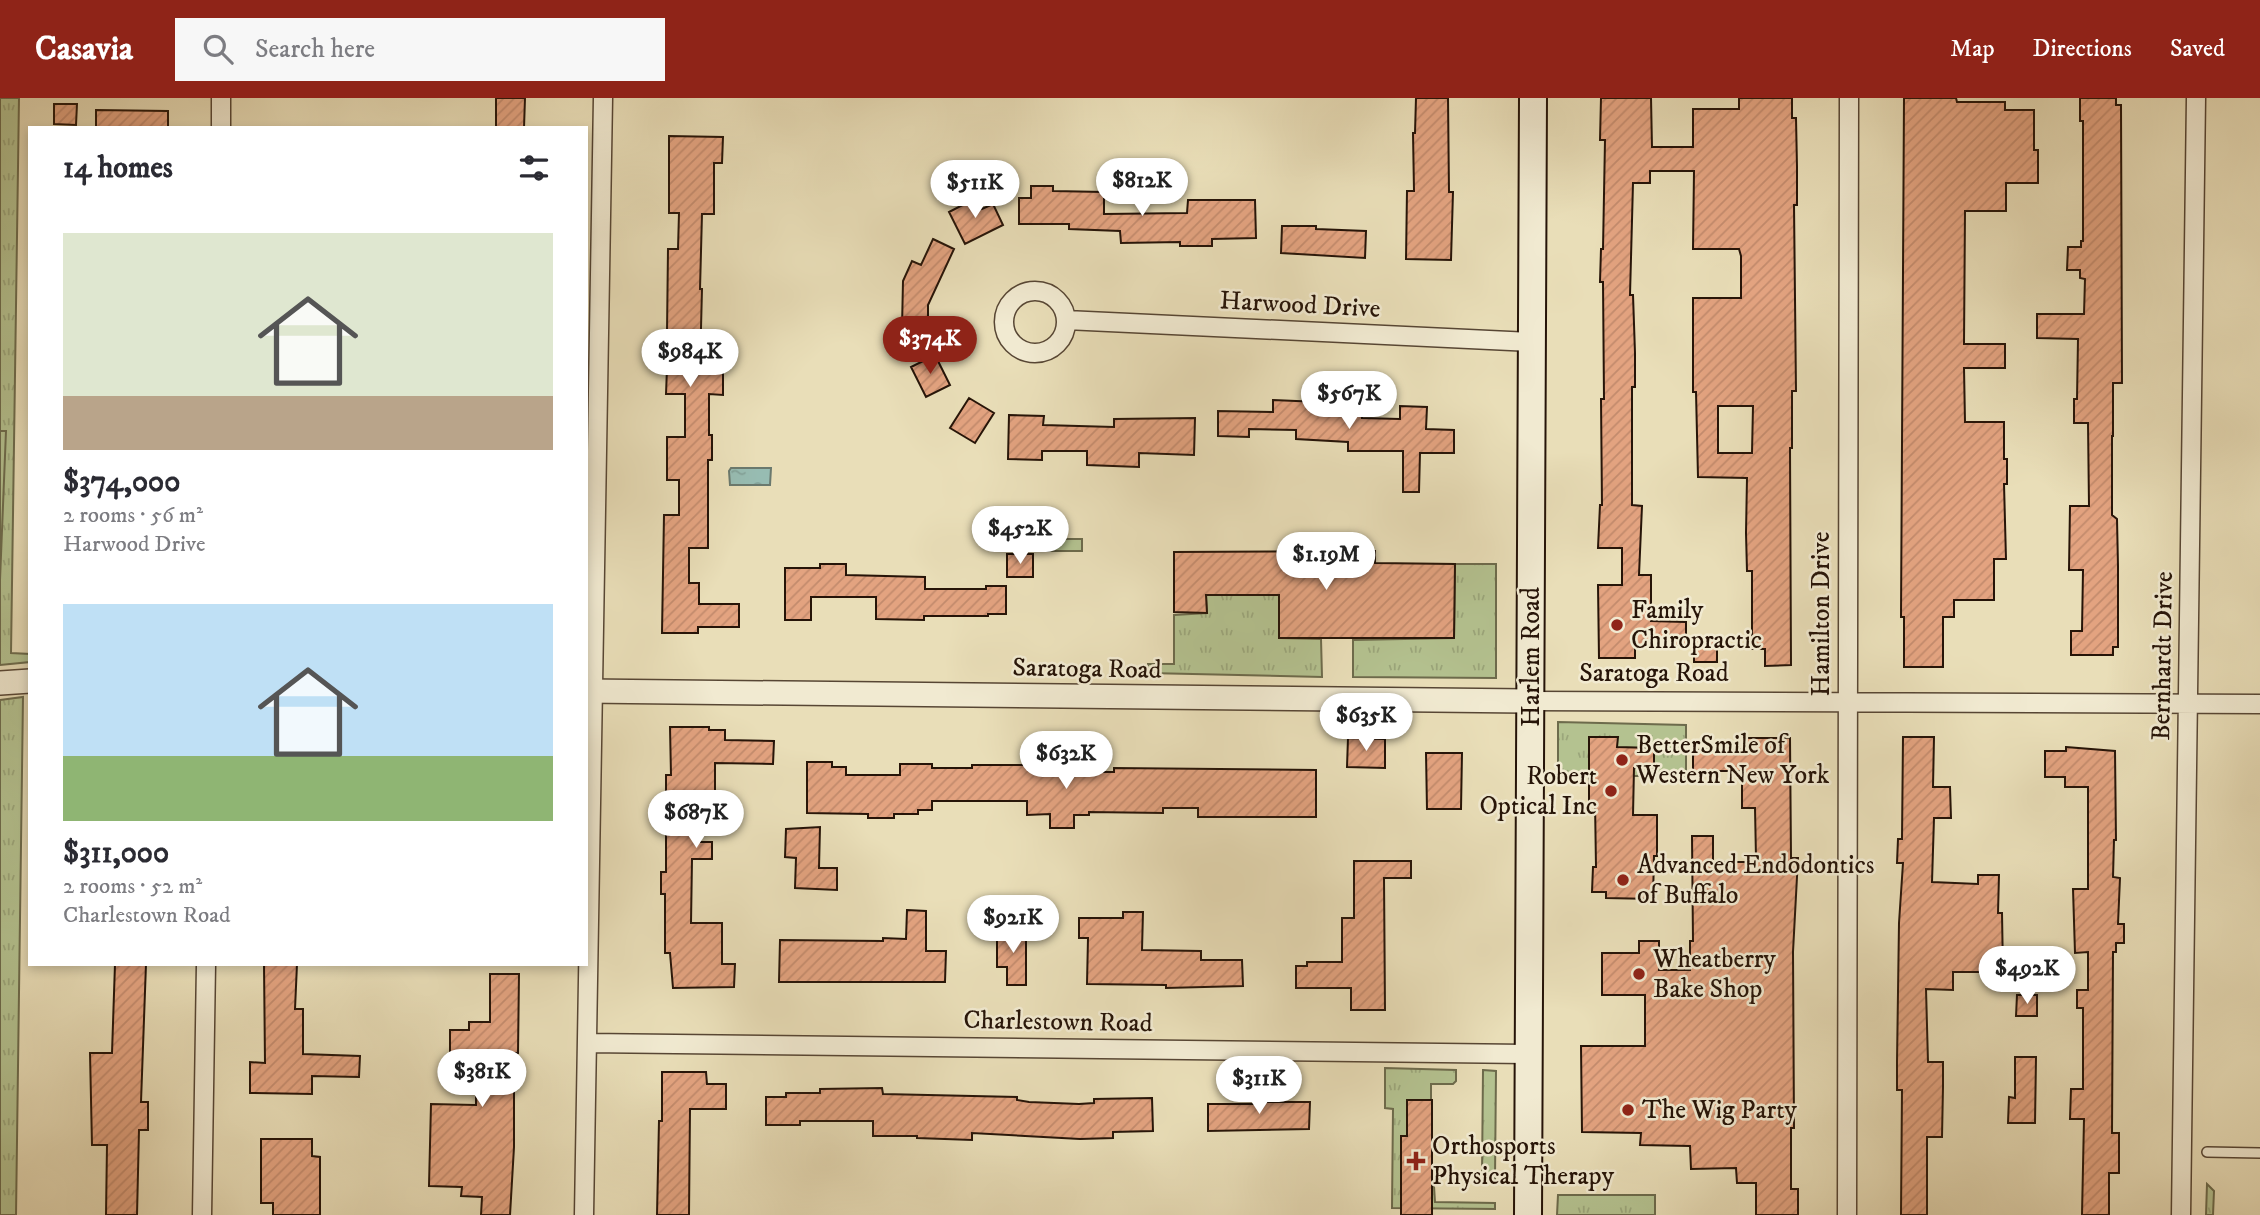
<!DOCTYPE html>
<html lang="en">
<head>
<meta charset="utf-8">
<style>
	body { margin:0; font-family:"IM FELL DW Pica",serif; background:#f7f7f7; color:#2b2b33; height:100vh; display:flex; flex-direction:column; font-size:26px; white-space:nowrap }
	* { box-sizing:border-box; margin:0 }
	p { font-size:23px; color:#7c7c81 }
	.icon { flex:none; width:38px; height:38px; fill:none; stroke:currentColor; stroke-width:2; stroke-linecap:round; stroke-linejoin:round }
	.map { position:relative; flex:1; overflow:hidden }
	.drawer { position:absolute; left:28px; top:28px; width:560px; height:840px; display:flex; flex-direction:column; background:#fff; border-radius:0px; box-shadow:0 4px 10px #0003 }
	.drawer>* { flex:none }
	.price { position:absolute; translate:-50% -60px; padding:0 16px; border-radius:24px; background:#fff; color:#222; font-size:23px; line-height:46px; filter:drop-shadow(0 2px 4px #0008) }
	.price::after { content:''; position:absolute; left:50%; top:42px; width:21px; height:16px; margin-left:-10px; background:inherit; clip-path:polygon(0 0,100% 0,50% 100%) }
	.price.selected { background:#8f2418; color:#fff }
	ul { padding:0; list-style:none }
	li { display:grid; align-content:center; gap:14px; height:371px; padding:0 35px }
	li span { display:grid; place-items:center; height:217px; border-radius:0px; color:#555 }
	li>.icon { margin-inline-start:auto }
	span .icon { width:126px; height:126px; fill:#fffc; stroke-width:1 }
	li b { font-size:30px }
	h2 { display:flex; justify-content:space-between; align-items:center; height:84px; padding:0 35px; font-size:30px }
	header { display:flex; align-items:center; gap:42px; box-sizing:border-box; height:98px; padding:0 35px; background:#8f2418; color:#fff }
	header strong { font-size:33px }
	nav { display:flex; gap:38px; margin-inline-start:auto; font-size:24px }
	.search { width:490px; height:63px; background:#f7f7f7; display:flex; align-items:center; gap:18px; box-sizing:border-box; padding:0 24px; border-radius:0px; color:#7c7c81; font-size:26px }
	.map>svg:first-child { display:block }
	.grass { fill:url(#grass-tufts); stroke:#6d6b4c; stroke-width:2 }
	.park { fill:#b4c290; stroke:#6d6b4c; stroke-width:2 }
	.water { fill:url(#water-ripples); stroke:#6a796e; stroke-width:2 }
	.building { fill:url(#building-hatch); stroke:#261408; stroke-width:2; fill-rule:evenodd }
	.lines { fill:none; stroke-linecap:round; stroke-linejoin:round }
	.service-casing { stroke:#574634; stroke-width:12 }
	.minor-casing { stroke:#574634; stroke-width:21 }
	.tertiary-casing { stroke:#574634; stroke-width:26 }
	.secondary-casing { stroke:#261408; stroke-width:30 }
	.service { stroke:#f1ead1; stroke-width:9 }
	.minor { stroke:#f1ead1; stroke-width:18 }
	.tertiary { stroke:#f1ead1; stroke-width:23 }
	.secondary { stroke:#f1ead1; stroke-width:26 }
	.poi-dot { fill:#8f2418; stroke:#f1ead1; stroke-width:2.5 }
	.labels { text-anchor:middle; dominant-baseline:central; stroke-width:5; stroke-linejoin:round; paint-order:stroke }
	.street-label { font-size:26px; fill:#261408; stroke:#f1ead1 }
	.poi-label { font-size:26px; fill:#261408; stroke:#f1ead1; text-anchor:start }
</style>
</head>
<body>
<header>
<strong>Casavia</strong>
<div class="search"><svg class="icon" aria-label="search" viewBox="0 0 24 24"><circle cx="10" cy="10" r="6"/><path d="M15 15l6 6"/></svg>Search here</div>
<nav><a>Map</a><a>Directions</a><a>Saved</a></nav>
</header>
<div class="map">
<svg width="2260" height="1117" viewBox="0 0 2260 1117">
	<defs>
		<pattern id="grass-tufts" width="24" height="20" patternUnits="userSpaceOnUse" patternTransform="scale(1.75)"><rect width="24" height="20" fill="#b4c290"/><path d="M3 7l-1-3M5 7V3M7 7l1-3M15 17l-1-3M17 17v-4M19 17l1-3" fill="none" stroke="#9ba67b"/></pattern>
		<pattern id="water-ripples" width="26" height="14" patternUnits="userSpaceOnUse" patternTransform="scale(1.75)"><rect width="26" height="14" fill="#97bcb2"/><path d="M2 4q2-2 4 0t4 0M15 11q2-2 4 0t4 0" fill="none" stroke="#82a198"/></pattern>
		<pattern id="building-hatch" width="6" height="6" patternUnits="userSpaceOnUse" patternTransform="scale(1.75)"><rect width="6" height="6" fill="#e3a380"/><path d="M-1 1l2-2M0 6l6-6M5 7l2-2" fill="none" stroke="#c38b6d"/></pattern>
	</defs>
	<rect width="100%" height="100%" fill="#e9deb8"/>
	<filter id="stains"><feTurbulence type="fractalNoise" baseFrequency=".00286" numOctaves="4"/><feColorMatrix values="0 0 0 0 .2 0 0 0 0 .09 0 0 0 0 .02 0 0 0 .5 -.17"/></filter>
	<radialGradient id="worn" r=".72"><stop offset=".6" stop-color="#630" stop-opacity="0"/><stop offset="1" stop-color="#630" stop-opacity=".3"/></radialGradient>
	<path class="grass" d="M 0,0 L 19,0 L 11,555 L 30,556 L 30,564 L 0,567 Z
		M 1455,466 L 1496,466 L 1496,580 L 1353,579 L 1353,542 L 1454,540 Z
		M 1206,497 L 1279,497 L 1279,540 L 1321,541 L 1322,579 L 1148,575 L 1148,566 L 1174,566 L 1174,517 L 1207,515 Z
		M 23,599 L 16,1117 L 0,1117 L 0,602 Z
		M 1558,624 L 1686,627 L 1686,678 L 1558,678 Z
		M 1385,970 L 1456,972 L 1456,983 L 1453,986 L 1431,986 L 1431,1002 L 1407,1038 L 1401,1038 L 1401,1088 L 1434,1088 L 1435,1104 L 1495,1105 L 1495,1111 L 1392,1110 L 1393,1011 L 1385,1010 Z
		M 1483,972 L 1496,973 L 1495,1081 L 1482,1077 Z
		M 2207,1086 L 2214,1093 L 2213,1117 L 2206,1117 Z
		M 1558,1097 L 1655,1097 L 1655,1117 L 1557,1117 Z"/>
	<path class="park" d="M 0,333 L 6,333 L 0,482 Z
		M 1033,441 L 1082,441 L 1082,453 L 1033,453 Z"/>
	<path class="water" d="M 731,370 L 771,370 L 770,387 L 730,387 L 729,373 Z"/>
	<path class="building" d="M 496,0 L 525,0 L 524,30 L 496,30 Z
		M 1416,0 L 1448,0 L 1449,94 L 1453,94 L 1451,162 L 1406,161 L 1407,93 L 1414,93 L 1413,35 L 1415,35 Z
		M 1601,0 L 1651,0 L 1652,49 L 1693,49 L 1693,11 L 1739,11 L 1739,0 L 1792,0 L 1792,20 L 1796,20 L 1797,69 L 1797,107 L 1794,107 L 1796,293 L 1792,293 L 1792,350 L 1790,350 L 1791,567 L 1765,568 L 1765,551 L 1752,551 L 1752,473 L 1747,473 L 1746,435 L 1747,380 L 1698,379 L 1696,294 L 1693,294 L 1693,200 L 1741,200 L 1741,158 L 1739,151 L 1693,151 L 1694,73 L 1650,73 L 1650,85 L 1633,85 L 1630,197 L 1633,197 L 1635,255 L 1635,289 L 1632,289 L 1632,407 L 1642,408 L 1639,477 L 1651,477 L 1651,523 L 1686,524 L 1686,548 L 1635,548 L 1635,560 L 1599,560 L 1598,487 L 1622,487 L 1622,450 L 1598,450 L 1600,407 L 1602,407 L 1601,301 L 1604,301 L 1603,184 L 1600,184 L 1601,151 L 1603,151 L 1605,42 L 1600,42 ZM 1718,308 L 1753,308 L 1752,355 L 1718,355 Z
		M 1904,0 L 1956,0 L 1957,4 L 2005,4 L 2005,12 L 2034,12 L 2034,52 L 2038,52 L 2038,85 L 2006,85 L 2006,113 L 1965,113 L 1964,246 L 2005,246 L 2005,270 L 1964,270 L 1965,324 L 2004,324 L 2004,361 L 2007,361 L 2007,386 L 2004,386 L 2006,461 L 1994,461 L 1994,502 L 1954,502 L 1954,519 L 1943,519 L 1943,569 L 1904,569 L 1904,519 L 1901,519 Z
		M 2080,0 L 2116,0 L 2116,7 L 2121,7 L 2122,285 L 2113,285 L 2113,338 L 2112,338 L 2112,417 L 2117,421 L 2118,468 L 2118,549 L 2113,549 L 2113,557 L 2071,557 L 2071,533 L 2082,533 L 2083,472 L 2069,472 L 2070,408 L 2089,408 L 2088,325 L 2074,325 L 2074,301 L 2077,301 L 2078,241 L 2037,240 L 2037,216 L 2084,216 L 2085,181 L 2080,180 L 2080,172 L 2067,172 L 2068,149 L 2081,149 L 2081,143 L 2083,143 L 2083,23 L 2080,23 Z
		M 54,6 L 77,6 L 76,27 L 54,26 Z
		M 96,12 L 168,13 L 168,30 L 96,30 Z
		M 669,38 L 723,39 L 722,65 L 714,65 L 714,116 L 702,116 L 700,191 L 702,191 L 700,269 L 723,269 L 723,297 L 709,296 L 709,337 L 712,337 L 712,362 L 708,362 L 708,450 L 689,450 L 689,485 L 699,485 L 699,506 L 739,506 L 739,529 L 698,529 L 698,535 L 662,535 L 664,417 L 679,417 L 679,382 L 667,382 L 667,339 L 685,339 L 685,296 L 666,296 L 667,270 L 678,270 L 678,235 L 667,234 L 668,151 L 678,151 L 679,115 L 669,115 Z
		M 1031,88 L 1053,88 L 1053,93 L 1104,94 L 1104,116 L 1187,115 L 1188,102 L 1255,102 L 1256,140 L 1212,141 L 1212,148 L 1180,148 L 1180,144 L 1121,145 L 1120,133 L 1069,131 L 1069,126 L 1019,126 L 1019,100 L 1031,100 Z
		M 976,100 L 982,111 L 993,106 L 1003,127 L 965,146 L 949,114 Z
		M 1282,128 L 1316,128 L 1316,131 L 1366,133 L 1365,160 L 1281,155 Z
		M 933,141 L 954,151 L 928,207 L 928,230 L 902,230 L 903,183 L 912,163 L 921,167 Z
		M 935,257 L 950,287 L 926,299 L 911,269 Z
		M 969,300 L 994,315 L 975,345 L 950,330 Z
		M 1273,302 L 1342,305 L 1342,310 L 1362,311 L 1362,320 L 1400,321 L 1400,308 L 1427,309 L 1426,331 L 1454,332 L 1454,355 L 1420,355 L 1419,394 L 1403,394 L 1403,353 L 1348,353 L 1348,344 L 1296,341 L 1296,332 L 1249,331 L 1249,339 L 1218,338 L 1218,313 L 1273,314 Z
		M 1009,317 L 1044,318 L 1043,327 L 1114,329 L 1114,321 L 1195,320 L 1194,357 L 1139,355 L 1139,369 L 1087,367 L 1087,353 L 1042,353 L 1042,362 L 1008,361 Z
		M 1375,453 L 1375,465 L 1455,466 L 1454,540 L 1279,540 L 1279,497 L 1206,497 L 1207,515 L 1174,514 L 1174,454 Z
		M 1007,456 L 1033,456 L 1033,479 L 1007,479 Z
		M 820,466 L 846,466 L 846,477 L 925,479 L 925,491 L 986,491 L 986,488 L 1006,488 L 1006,516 L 988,516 L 988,518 L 924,518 L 924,522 L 876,521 L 876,499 L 811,499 L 811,522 L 785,522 L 785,470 L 820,470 Z
		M 1694,540 L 1717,540 L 1717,564 L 1694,564 Z
		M 670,629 L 709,629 L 709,632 L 725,632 L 725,642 L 774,643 L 773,666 L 715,665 L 715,700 L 696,700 L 696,744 L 712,744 L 712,761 L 692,761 L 691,825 L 722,825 L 722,866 L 735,866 L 734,889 L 673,890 L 670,855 L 665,855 L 665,796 L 661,796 L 661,774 L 666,774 L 666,677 L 671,677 Z
		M 1589,639 L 1618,639 L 1617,649 L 1654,650 L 1654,670 L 1634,670 L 1633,717 L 1657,717 L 1657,758 L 1654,758 L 1653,801 L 1606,800 L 1606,794 L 1592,794 L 1593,769 L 1596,769 L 1595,704 L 1589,704 Z
		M 1903,639 L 1934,639 L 1933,689 L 1950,689 L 1951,720 L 1934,720 L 1932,784 L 1978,786 L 1978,777 L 1999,777 L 1998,815 L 2002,815 L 2003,874 L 1953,874 L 1953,892 L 1926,891 L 1928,964 L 1943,964 L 1943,989 L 1942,1039 L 1927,1039 L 1927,1117 L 1901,1117 L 1902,992 L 1897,992 L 1897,964 L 1899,825 L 1903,765 L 1897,765 L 1898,741 L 1902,741 Z
		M 1348,640 L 1385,641 L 1385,670 L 1347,669 Z
		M 1743,640 L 1790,640 L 1791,760 L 1798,760 L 1793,854 L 1794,1030 L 1791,1030 L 1791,1091 L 1798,1091 L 1798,1117 L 1756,1117 L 1756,1085 L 1737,1085 L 1736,1070 L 1691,1071 L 1690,1048 L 1640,1047 L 1641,1035 L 1582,1034 L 1581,948 L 1645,948 L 1645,897 L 1602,897 L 1602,855 L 1639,855 L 1639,843 L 1659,843 L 1659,872 L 1690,872 L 1690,843 L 1693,843 L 1692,738 L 1713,738 L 1713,764 L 1750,764 L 1750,760 L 1756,760 L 1755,710 L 1742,710 L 1742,673 L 1693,673 L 1693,652 L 1743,651 Z
		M 2066,649 L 2115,653 L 2116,742 L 2114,742 L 2113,779 L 2120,780 L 2118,826 L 2124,826 L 2124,845 L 2116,845 L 2116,854 L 2113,854 L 2112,1035 L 2119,1035 L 2119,1075 L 2109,1075 L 2109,1117 L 2082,1117 L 2084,1021 L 2070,1021 L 2071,991 L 2083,991 L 2083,910 L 2077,910 L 2077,892 L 2088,892 L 2088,854 L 2075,855 L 2073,791 L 2088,791 L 2088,689 L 2065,689 L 2065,679 L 2045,679 L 2045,653 L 2066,653 Z
		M 1426,655 L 1462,655 L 1461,711 L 1427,711 Z
		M 807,664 L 832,664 L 832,669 L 846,669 L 846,677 L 900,677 L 900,666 L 932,666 L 932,670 L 972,670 L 972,667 L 1054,667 L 1054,674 L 1114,674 L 1114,670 L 1316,672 L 1316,719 L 1198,719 L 1198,710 L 1163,710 L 1163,715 L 1089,714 L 1089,717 L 1074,717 L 1074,730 L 1050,730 L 1050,716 L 1027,717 L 1027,703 L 932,703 L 932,712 L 918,712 L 918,716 L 894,716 L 894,720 L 868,720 L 868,716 L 807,715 Z
		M 820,729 L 819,770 L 837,770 L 837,792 L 795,790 L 796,760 L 785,759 L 786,731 Z
		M 1354,763 L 1411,763 L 1411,780 L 1384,780 L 1385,912 L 1351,912 L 1351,890 L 1296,890 L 1296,868 L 1307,868 L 1307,864 L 1342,864 L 1342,820 L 1354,820 Z
		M 907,812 L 926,813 L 926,853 L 946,853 L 945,884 L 779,884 L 780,842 L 883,843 L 883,840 L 906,841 Z
		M 1123,814 L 1143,814 L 1142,852 L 1201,853 L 1201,862 L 1242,862 L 1243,888 L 1166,890 L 1166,887 L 1087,886 L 1088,840 L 1079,840 L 1079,820 L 1123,820 Z
		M 997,832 L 1026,832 L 1026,887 L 1007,887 L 1007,869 L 997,869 Z
		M 115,866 L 146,866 L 141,1004 L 148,1004 L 148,1032 L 139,1032 L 137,1117 L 106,1117 L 107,1047 L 92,1047 L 90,955 L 112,955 Z
		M 264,866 L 297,866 L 295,911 L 303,911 L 303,956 L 360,958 L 359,979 L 312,978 L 312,996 L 250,995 L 250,964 L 265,965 Z
		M 490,876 L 519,876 L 518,955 L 514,955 L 514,1049 L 510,1117 L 481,1117 L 482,1099 L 461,1098 L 462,1089 L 429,1088 L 431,1006 L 476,1007 L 476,990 L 484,990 L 482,955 L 450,955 L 450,932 L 469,932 L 469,924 L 490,924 Z
		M 2017,897 L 2037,897 L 2037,918 L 2016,918 Z
		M 2015,959 L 2036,959 L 2035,1025 L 2008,1025 L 2009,999 L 2015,1000 Z
		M 662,974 L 706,974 L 707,986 L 726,986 L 726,1011 L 690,1011 L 689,1117 L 657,1117 L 659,1023 L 662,1023 Z
		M 882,990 L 883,996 L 1017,999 L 1017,1002 L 1029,1004 L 1079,1006 L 1094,1005 L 1094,1001 L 1152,1000 L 1153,1033 L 1113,1034 L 1113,1040 L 1080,1041 L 972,1035 L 972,1042 L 917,1040 L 917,1038 L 873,1038 L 873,1023 L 800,1023 L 800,1027 L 766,1027 L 766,999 L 786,999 L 786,995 L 820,995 L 820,991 Z
		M 1407,1002 L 1432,1002 L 1432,1117 L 1401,1117 L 1401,1038 L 1407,1038 Z
		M 1254,1004 L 1310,1004 L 1309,1031 L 1208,1033 L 1208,1006 L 1254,1006 Z
		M 261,1041 L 312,1041 L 312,1058 L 320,1059 L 320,1117 L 273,1117 L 273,1105 L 261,1105 Z"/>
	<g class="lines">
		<g class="service-casing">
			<path id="service" d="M 2207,1054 L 2260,1055"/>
		</g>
		<g class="minor-casing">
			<path id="minor" d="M 221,30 L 221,0
				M1004 224a31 31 0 1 1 62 0a31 31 0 1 1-62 0Z
				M 1066,222 L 1533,244
				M 1531,603 L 2260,606
				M 587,945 L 1529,956
				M 202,1117 L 206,866
				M 584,1117 L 603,0
				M 1847,1117 L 1849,0
				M 2181,1117 L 2196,0"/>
		</g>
		<g class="tertiary-casing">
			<path id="tertiary" d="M 0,585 L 30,583
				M 586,593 L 1531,603"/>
		</g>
		<g class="secondary-casing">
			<path id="secondary" d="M 1528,1117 L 1533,0"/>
		</g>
		<use href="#service" class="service"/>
		<use href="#minor" class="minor"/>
		<use href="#tertiary" class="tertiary"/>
		<use href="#secondary" class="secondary"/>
	</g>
	<g class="poi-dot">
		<circle cx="1617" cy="527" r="7"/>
		<circle cx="1622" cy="662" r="7"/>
		<circle cx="1611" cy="693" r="7"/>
		<circle cx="1623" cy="782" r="7"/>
		<circle cx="1639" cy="876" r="7"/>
		<circle cx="1628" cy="1012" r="7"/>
		<path d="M1412.5 1052.5h7v7h7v7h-7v7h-7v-7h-7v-7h7z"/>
	</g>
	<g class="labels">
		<g class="street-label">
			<text transform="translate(1300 207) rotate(3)">Harwood Drive</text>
			<text transform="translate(1821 516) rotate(-90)">Hamilton Drive</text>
			<text transform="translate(2163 558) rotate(-89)">Bernhardt Drive</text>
			<text transform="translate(1531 559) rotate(-90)">Harlem Road</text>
			<text transform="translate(1087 571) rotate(1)">Saratoga Road</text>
			<text x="1654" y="575">Saratoga Road</text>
			<text transform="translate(1058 924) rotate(1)">Charlestown Road</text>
		</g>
		<g class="poi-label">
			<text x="1631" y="512">Family<tspan x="1631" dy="30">Chiropractic</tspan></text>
			<text x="1636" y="647">BetterSmile of<tspan x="1636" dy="30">Western New York</tspan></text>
			<text x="1597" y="678" text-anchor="end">Robert<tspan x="1597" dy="30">Optical Inc</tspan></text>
			<text x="1637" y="767">Advanced Endodontics<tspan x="1637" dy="30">of Buffalo</tspan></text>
			<text x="1653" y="861">Wheatberry<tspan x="1653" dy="30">Bake Shop</tspan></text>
			<text x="1642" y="1012">The Wig Party</text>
			<text x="1432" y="1048">Orthosports<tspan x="1432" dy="30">Physical Therapy</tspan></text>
		</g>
	</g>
	<rect width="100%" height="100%" filter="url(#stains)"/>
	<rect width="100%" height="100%" fill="url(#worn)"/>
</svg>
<b class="price" style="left:1142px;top:120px">$812K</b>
<b class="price" style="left:975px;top:122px">$511K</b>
<b class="price selected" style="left:930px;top:278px">$374K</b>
<b class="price" style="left:690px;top:291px">$984K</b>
<b class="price" style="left:1349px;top:333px">$567K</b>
<b class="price" style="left:1020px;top:468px">$452K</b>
<b class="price" style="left:1326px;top:494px">$1.19M</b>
<b class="price" style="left:1366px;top:655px">$635K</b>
<b class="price" style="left:1066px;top:693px">$632K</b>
<b class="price" style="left:696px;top:752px">$687K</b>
<b class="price" style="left:1013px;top:857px">$921K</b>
<b class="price" style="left:2027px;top:908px">$492K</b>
<b class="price" style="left:482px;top:1011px">$381K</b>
<b class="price" style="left:1259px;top:1018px">$311K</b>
<section class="drawer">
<h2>14 homes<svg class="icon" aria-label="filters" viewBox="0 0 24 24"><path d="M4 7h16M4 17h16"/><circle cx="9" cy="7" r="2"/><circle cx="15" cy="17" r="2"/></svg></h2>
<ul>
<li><span style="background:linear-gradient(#dfe7d0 75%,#b9a48a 0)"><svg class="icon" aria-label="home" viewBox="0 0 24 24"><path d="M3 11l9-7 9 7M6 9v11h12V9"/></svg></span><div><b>$374,000</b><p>2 rooms · 56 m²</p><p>Harwood Drive</p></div></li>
<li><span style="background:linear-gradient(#bfe0f5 70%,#8fb573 0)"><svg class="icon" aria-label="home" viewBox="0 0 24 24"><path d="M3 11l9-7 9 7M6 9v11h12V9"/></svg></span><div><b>$311,000</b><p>2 rooms · 52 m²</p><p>Charlestown Road</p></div></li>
</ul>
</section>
</div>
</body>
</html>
